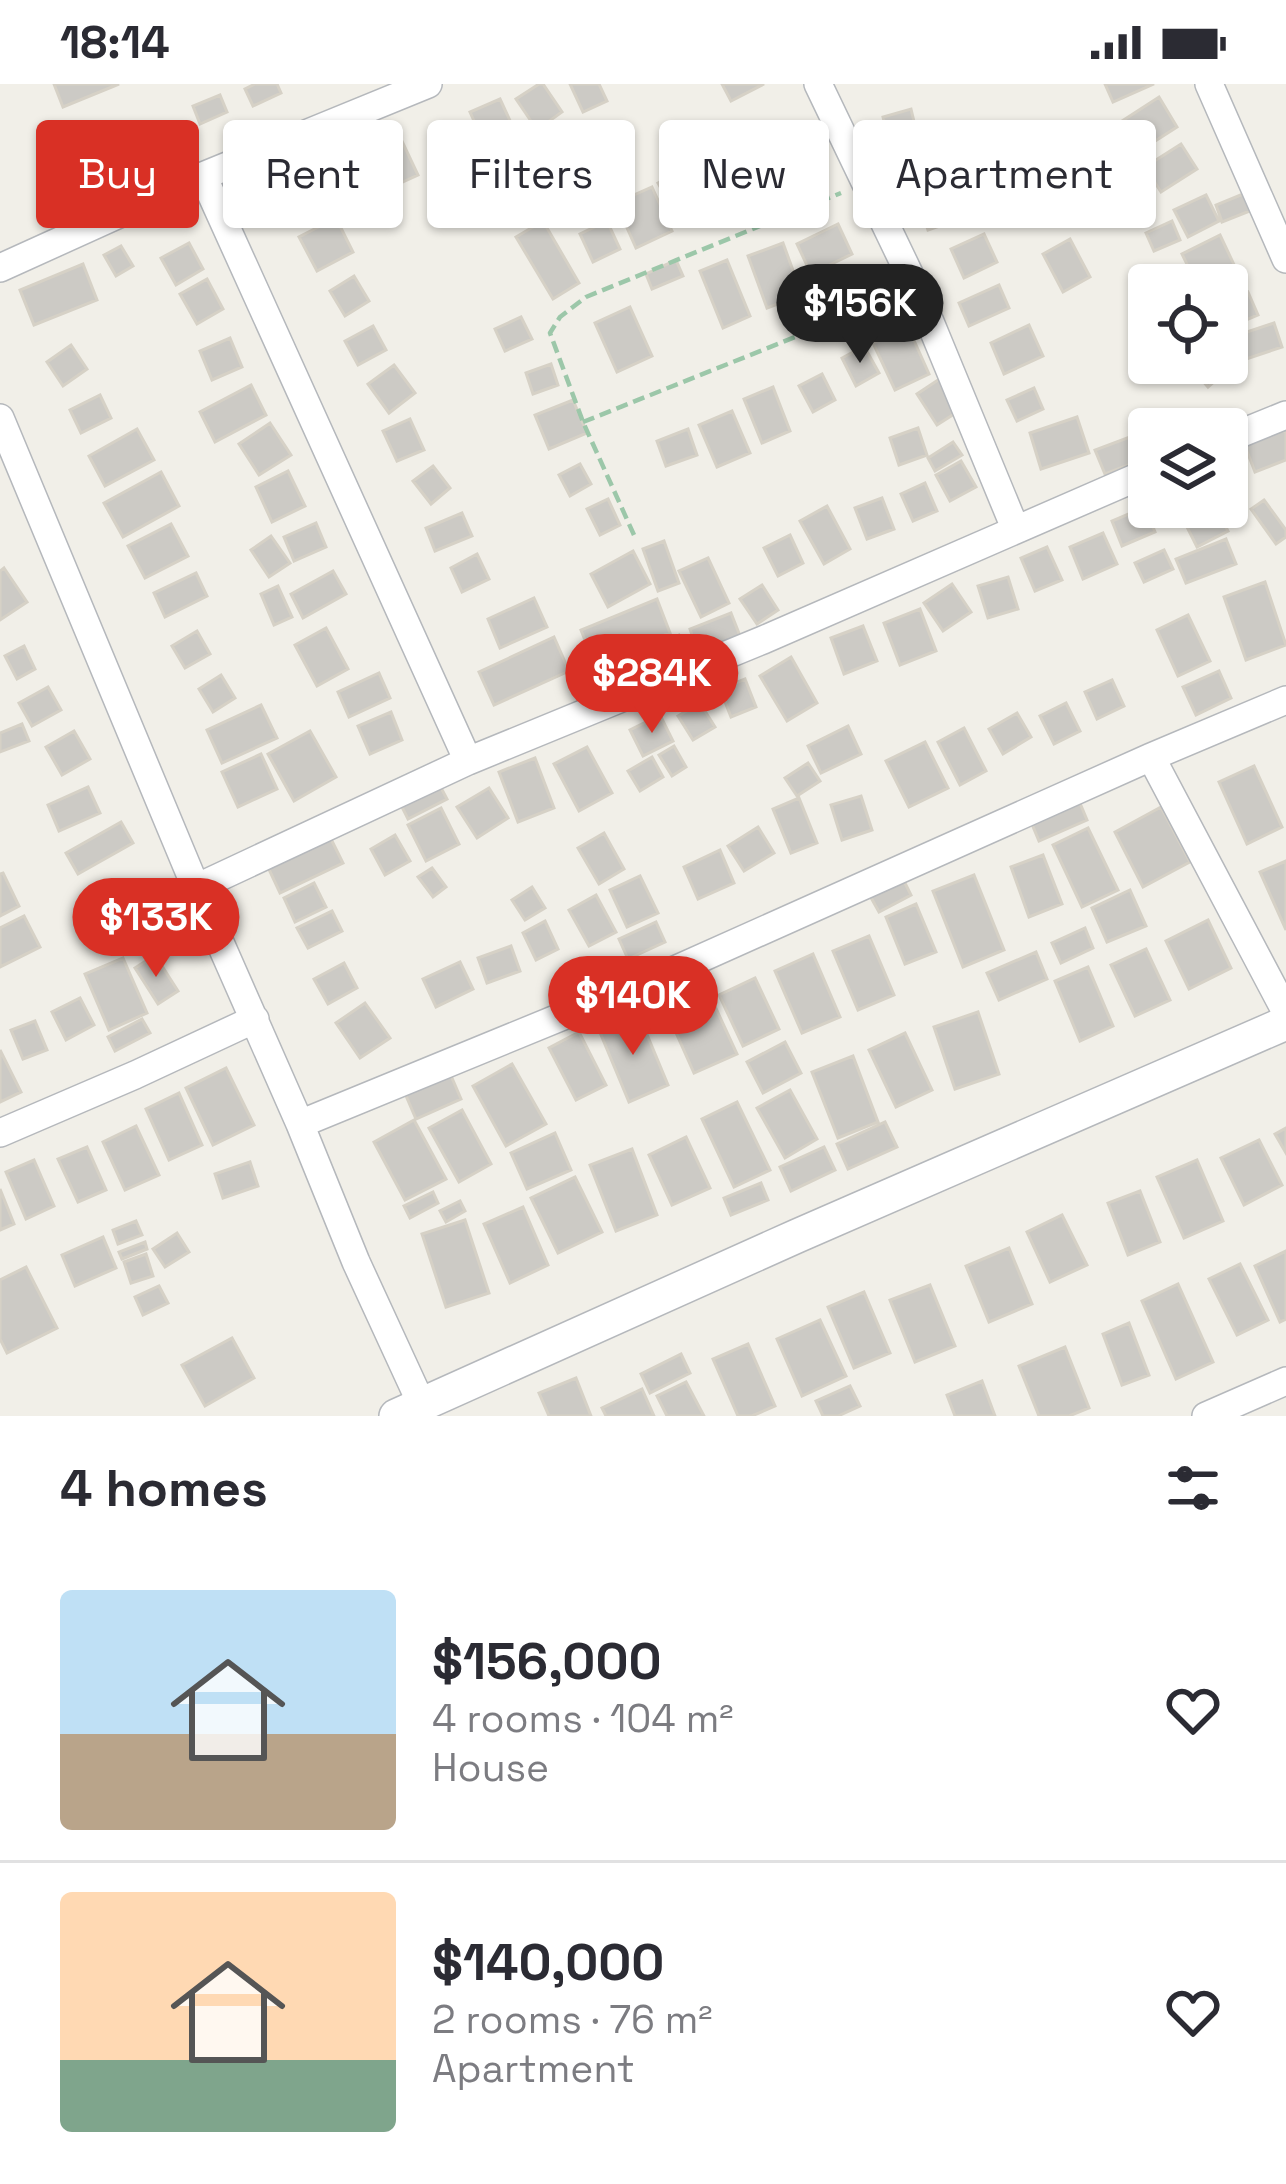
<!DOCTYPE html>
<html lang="en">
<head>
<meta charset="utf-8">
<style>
	body { margin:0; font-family:"Space Grotesk",sans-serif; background:#f2f2f3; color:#2b2b33; height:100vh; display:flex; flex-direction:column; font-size:45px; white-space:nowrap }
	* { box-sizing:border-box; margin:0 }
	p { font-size:39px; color:#7c7c81 }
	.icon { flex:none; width:66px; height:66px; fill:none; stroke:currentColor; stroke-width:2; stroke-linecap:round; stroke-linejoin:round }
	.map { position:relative; height:1332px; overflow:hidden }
	.drawer { display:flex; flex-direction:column; background:#fff; flex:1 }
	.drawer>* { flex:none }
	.hud { position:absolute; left:36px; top:36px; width:1215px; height:108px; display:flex; gap:24px }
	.fabs { position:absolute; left:1128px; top:180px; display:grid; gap:24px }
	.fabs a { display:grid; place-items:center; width:120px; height:120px; border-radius:12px; background:#fff; box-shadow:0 3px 9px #0004; font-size:60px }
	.price { position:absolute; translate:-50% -102px; padding:0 27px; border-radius:42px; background:#d93025; color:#fff; font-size:39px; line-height:78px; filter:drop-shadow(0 3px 6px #0008) }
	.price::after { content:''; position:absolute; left:50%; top:72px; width:36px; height:27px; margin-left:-18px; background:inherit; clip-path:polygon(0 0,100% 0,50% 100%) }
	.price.active { background:#222; color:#fff }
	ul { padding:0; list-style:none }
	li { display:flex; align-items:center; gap:36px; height:300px; padding:0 60px }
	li+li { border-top:3px solid #e1e1e2 }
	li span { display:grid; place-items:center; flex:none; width:336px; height:240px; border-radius:12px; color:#555 }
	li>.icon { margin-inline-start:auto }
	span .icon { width:144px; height:144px; fill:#fffc; stroke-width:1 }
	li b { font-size:51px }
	h2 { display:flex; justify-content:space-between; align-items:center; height:144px; padding:0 60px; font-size:51px }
	.tag { padding:0 42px; border-radius:12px; background:#fff; box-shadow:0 3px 9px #0004; font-size:42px; line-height:108px }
	.tag.active { background:#d93025; color:#fff }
	.status { display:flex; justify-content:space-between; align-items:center; height:84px; padding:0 60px; background:#fff; direction:ltr }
	.status svg { height:33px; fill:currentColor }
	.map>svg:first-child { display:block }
	.building { fill:#cccac5; stroke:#d6d1c6; stroke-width:3 }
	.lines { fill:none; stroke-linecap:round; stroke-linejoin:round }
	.minor-casing { stroke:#b5b8bc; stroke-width:30 }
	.tertiary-casing { stroke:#b5b8bc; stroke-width:36 }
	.path { stroke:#9cc7a9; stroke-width:4.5; stroke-dasharray:12 6; stroke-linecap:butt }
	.minor { stroke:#fff; stroke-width:27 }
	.tertiary { stroke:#fff; stroke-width:33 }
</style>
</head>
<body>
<div class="status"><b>18:14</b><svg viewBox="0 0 49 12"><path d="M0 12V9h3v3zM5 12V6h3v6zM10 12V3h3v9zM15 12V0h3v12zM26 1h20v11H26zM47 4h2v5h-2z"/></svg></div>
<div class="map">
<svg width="1286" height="1332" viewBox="0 0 1286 1332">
	<rect width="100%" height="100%" fill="#f1efe8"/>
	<path class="building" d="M 54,0 L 119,0 L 63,23 Z
		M 255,0 L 277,0 L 281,9 L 253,22 L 245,5 Z
		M 539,0 L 543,0 L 562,28 L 537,46 L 516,15 Z
		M 570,0 L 599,0 L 607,17 L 583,28 Z
		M 722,0 L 764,0 L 731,17 Z
		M 1105,0 L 1154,0 L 1113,18 Z
		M 220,11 L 227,28 L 200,40 L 193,22 Z
		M 1159,13 L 1177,43 L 1135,70 L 1116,41 Z
		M 500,15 L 519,56 L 489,70 L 470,28 Z
		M 911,25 L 916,46 L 888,53 L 883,33 Z
		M 454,45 L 474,81 L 450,94 L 430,58 Z
		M 739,50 L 760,104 L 726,118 L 704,64 Z
		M 400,53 L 418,91 L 385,106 L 367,69 Z
		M 336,57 L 346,78 L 311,95 L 301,73 Z
		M 942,59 L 959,96 L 928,109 L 912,72 Z
		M 1181,60 L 1197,85 L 1161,108 L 1145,83 Z
		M 788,63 L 802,84 L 775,101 L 762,79 Z
		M 286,68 L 294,86 L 280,94 L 271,76 Z
		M 696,77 L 719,117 L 681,140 L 658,99 Z
		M 334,95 L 345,109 L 330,120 L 319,106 Z
		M 314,100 L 319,110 L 294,123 L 288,113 Z
		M 652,103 L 672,147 L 636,164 L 616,119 Z
		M 349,108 L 355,117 L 334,133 L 328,125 Z
		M 1243,110 L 1250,127 L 1222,138 L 1216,121 Z
		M 1206,111 L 1219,137 L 1188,153 L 1174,126 Z
		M 316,114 L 323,127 L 302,139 L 294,125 Z
		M 959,115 L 965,133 L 928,146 L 922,128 Z
		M 594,119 L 600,135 L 590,139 L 583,124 Z
		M 336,134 L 353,168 L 317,187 L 299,153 Z
		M 543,137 L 579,199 L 553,215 L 516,153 Z
		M 607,137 L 620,165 L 593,178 L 580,150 Z
		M 1172,137 L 1180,156 L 1154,167 L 1146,149 Z
		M 838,140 L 852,170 L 811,190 L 797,160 Z
		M 984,150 L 997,178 L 964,194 L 951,165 Z
		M 1220,151 L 1237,187 L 1208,201 L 1197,201 L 1182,170 Z
		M 1070,155 L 1090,193 L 1063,208 L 1043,170 Z
		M 189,159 L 203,185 L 176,201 L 161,174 Z
		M 783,159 L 802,211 L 767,224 L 748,172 Z
		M 121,162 L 133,182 L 116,192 L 104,171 Z
		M 676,176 L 683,192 L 652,205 L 646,190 Z
		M 727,176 L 750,232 L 723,244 L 700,187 Z
		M 83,180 L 97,216 L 34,241 L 20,206 Z
		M 354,192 L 369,217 L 345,232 L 330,207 Z
		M 207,195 L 223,225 L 197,240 L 180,210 Z
		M 999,201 L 1009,224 L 969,242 L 959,219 Z
		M 1248,208 L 1258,231 L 1227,244 L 1227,217 Z
		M 630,223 L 652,272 L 617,288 L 595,239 Z
		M 521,233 L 532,255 L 505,267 L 495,245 Z
		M 1274,239 L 1282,263 L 1240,277 L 1232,253 Z
		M 1029,241 L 1043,272 L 1004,290 L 991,259 Z
		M 373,242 L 386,266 L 358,281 L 345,257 Z
		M 908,243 L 929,290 L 895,306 L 873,259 Z
		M 230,254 L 242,283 L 212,296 L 200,267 Z
		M 71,261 L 87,285 L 63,302 L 47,278 Z
		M 864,262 L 879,289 L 856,302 L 842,274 Z
		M 1227,271 L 1234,280 L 1208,303 L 1195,288 L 1206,279 L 1227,279 Z
		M 551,280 L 558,301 L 533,310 L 526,289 Z
		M 394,281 L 415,309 L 389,329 L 368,300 Z
		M 822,290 L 835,316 L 813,328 L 799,302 Z
		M 941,294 L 962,325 L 937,341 L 917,310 Z
		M 251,301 L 266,331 L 215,358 L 200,328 Z
		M 773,303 L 790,347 L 762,359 L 744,315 Z
		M 1034,304 L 1043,325 L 1017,337 L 1007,316 Z
		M 100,311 L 111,334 L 81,349 L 70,326 Z
		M 573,316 L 587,349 L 549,365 L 535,331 Z
		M 732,327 L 750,369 L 717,383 L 699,341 Z
		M 1077,333 L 1089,369 L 1041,385 L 1030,349 Z
		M 410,335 L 424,366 L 397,377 L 383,347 Z
		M 270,339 L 291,371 L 259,391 L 239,360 Z
		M 918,344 L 927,371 L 899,381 L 890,354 Z
		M 137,345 L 154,376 L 105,402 L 89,372 Z
		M 688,345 L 697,371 L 666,382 L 657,357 Z
		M 1286,346 L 1286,376 L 1255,388 L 1245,362 Z
		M 1138,350 L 1147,374 L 1105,390 L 1095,366 Z
		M 953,358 L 962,371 L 935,387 L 928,374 Z
		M 961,377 L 976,403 L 950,417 L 936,391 Z
		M 580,380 L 591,400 L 570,412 L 559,391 Z
		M 433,382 L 450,404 L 431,420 L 413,397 Z
		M 288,387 L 305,422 L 272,438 L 256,403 Z
		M 161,388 L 179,422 L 123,453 L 104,419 Z
		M 925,399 L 937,427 L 913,437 L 901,410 Z
		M 882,414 L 894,445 L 867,455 L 855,424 Z
		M 608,415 L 620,441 L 600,451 L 587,425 Z
		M 1264,416 L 1286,446 L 1286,453 L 1276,460 L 1251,425 Z
		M 827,422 L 850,465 L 824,480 L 800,437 Z
		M 1145,423 L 1155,448 L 1122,462 L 1112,437 Z
		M 1177,423 L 1216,423 L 1228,447 L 1197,463 Z
		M 462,429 L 472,452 L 435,467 L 426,444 Z
		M 316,439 L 326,463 L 294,477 L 284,453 Z
		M 171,440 L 188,472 L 145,494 L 128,462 Z
		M 1103,449 L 1117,480 L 1083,495 L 1070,463 Z
		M 790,451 L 803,479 L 778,492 L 764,464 Z
		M 271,452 L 290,479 L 269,493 L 251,466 Z
		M 1226,455 L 1236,480 L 1186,499 L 1176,475 Z
		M 664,457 L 679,499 L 658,507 L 643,465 Z
		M 1047,463 L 1062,496 L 1035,507 L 1021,474 Z
		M 1164,466 L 1173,485 L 1144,498 L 1135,479 Z
		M 633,467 L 650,500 L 608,523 L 591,490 Z
		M 477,470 L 489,495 L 462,508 L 451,484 Z
		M 708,474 L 729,519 L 701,533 L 679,487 Z
		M 4,484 L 27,518 L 0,536 L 0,487 Z
		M 333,487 L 346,510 L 303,534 L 291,510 Z
		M 196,489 L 207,512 L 165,533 L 154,509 Z
		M 1008,493 L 1018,525 L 988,534 L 978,502 Z
		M 1265,498 L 1286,561 L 1246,576 L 1224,513 Z
		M 952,500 L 971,528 L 943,547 L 924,519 Z
		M 762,501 L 778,526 L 757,540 L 740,515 Z
		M 278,502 L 292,533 L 274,541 L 261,510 Z
		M 534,514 L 547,543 L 500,564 L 488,535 Z
		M 657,515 L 670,549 L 594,579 L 581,546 Z
		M 920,525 L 936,567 L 900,581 L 884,539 Z
		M 731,529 L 740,552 L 698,568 L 690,545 Z
		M 1188,531 L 1210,577 L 1178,592 L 1157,546 Z
		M 863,542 L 877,577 L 844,590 L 831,554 Z
		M 326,544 L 348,585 L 317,602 L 295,561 Z
		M 197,547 L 210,570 L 185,584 L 172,562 Z
		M 679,551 L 689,572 L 603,616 L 592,595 Z
		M 554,553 L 569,587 L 494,621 L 479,588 Z
		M 24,562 L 35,585 L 17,595 L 5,572 Z
		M 791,573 L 817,619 L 787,637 L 760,592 Z
		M 1219,587 L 1231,614 L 1196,631 L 1183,603 Z
		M 379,589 L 390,614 L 349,633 L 338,608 Z
		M 221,591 L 235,614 L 213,628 L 199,605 Z
		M 745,595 L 756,623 L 731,633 L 720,605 Z
		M 1112,596 L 1124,622 L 1097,635 L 1085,608 Z
		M 48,603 L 61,626 L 32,642 L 19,619 Z
		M 700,619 L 715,643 L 693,656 L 678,632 Z
		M 1066,619 L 1080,647 L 1054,660 L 1040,632 Z
		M 261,621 L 277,654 L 222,679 L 207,646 Z
		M 391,628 L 402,656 L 370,670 L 358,642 Z
		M 1017,629 L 1031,653 L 1003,670 L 989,645 Z
		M 660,631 L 673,657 L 643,672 L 630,646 Z
		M 22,640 L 29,657 L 0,668 L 0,649 Z
		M 848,642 L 861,670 L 821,689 L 808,662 Z
		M 964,644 L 986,687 L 960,701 L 938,658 Z
		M 74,647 L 90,675 L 62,691 L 46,663 Z
		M 310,647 L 336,693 L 294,717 L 268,670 Z
		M 925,658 L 948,704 L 909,723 L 886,677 Z
		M 674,662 L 686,683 L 672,692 L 659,671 Z
		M 587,663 L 612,709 L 579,727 L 554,680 Z
		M 261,670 L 277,705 L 238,723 L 222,688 Z
		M 652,673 L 663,693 L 640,707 L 628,687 Z
		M 535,674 L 554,724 L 518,738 L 499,688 Z
		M 808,679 L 820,697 L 797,712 L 785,694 Z
		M 1254,682 L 1282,743 L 1247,760 L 1219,698 Z
		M 438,698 L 447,715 L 408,735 L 399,717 Z
		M 88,703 L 100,729 L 59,747 L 48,721 Z
		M 489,704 L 508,734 L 477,754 L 457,723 Z
		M 861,712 L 872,746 L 842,756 L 831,721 Z
		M 1077,712 L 1087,736 L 1039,757 L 1029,733 Z
		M 799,714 L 817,759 L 791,769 L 773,725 Z
		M 1161,723 L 1190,778 L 1143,803 L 1115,748 Z
		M 441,724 L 459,760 L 426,777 L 408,741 Z
		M 121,738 L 133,759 L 78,790 L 66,769 Z
		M 758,743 L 774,769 L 744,787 L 728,762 Z
		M 1088,744 L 1118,806 L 1082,823 L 1053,761 Z
		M 328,749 L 343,779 L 280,809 L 266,779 Z
		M 604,749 L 624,785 L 599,800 L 578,764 Z
		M 395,751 L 410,777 L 385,791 L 371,765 Z
		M 720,766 L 734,799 L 698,815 L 684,783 Z
		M 1043,771 L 1062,820 L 1029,833 L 1011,783 Z
		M 1286,777 L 1286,846 L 1260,788 Z
		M 432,784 L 446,803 L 433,813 L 418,793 Z
		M 3,789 L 19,822 L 0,832 L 0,790 Z
		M 974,791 L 1004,866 L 963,883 L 933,807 Z
		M 640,792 L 658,829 L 627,843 L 610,806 Z
		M 902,793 L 911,811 L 879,828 L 869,810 Z
		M 126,796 L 137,817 L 111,830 L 101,808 Z
		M 314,799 L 326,823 L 295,838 L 284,814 Z
		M 532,803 L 545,824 L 525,836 L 512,816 Z
		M 1130,806 L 1146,842 L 1107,858 L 1092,824 Z
		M 596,811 L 616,848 L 589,862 L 569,826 Z
		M 916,820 L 936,868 L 905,880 L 886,833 Z
		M 332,827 L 342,847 L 308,864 L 297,844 Z
		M 24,832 L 40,863 L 0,883 L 0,844 Z
		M 1208,836 L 1231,884 L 1189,905 L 1166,857 Z
		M 545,837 L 558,865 L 536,876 L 523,849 Z
		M 656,838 L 665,858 L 628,875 L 619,855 Z
		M 1085,844 L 1093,864 L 1061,879 L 1052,859 Z
		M 869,852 L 894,911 L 858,926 L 833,867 Z
		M 511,862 L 520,887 L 487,899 L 478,874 Z
		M 1146,865 L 1170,916 L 1135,932 L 1111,881 Z
		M 1036,868 L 1047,895 L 999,916 L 987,889 Z
		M 813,870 L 840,933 L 802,949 L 775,887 Z
		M 155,871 L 178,907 L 158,920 L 135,884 Z
		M 123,874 L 147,929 L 109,946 L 85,890 Z
		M 460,878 L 473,905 L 436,923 L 423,895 Z
		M 344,879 L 357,904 L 328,920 L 314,895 Z
		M 1088,883 L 1113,942 L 1080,957 L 1055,897 Z
		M 755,894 L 779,945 L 743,962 L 719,911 Z
		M 707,905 L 737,970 L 694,989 L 665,924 Z
		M 80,914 L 94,941 L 66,956 L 52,928 Z
		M 365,919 L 390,954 L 360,974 L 336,939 Z
		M 978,928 L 999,990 L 955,1005 L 934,943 Z
		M 638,929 L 668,1001 L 629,1018 L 599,946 Z
		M 142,935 L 150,949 L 115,967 L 108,953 Z
		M 35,937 L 47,966 L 23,975 L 11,946 Z
		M 579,948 L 606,1001 L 576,1016 L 549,964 Z
		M 905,949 L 932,1006 L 896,1023 L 869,966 Z
		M 785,958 L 801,989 L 763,1009 L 747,978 Z
		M 0,966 L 21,1008 L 0,1018 Z
		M 853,972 L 878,1038 L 838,1054 L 812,988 Z
		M 512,980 L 546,1040 L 506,1062 L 473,1002 Z
		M 226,984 L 254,1041 L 213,1061 L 186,1004 Z
		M 449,987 L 461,1015 L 416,1035 L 404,1007 Z
		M 790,1006 L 817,1055 L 785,1074 L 757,1024 Z
		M 179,1009 L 202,1061 L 169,1076 L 146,1025 Z
		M 737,1018 L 770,1086 L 734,1103 L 702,1035 Z
		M 462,1026 L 491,1080 L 459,1098 L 429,1044 Z
		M 414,1036 L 446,1095 L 405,1116 L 374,1058 Z
		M 885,1038 L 897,1063 L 848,1085 L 837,1060 Z
		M 136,1042 L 159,1091 L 125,1106 L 103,1058 Z
		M 1286,1044 L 1286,1069 L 1275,1050 Z
		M 555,1049 L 571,1086 L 527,1105 L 511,1069 Z
		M 686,1053 L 710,1104 L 672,1121 L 649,1071 Z
		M 1259,1056 L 1282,1101 L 1244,1121 L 1221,1074 Z
		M 87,1063 L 106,1106 L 78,1118 L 58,1075 Z
		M 824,1063 L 835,1086 L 791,1107 L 780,1083 Z
		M 632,1065 L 657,1131 L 616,1147 L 590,1081 Z
		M 34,1076 L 54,1122 L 26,1135 L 6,1088 Z
		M 1197,1076 L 1223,1137 L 1184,1154 L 1157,1093 Z
		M 250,1078 L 258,1102 L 223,1114 L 215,1090 Z
		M 575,1093 L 602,1148 L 558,1169 L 531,1114 Z
		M 761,1099 L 768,1116 L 731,1131 L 724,1114 Z
		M 0,1105 L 14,1140 L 0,1146 Z
		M 1140,1107 L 1160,1158 L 1128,1171 L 1108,1119 Z
		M 433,1108 L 438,1119 L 410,1134 L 404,1122 Z
		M 460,1117 L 465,1127 L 446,1138 L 440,1127 Z
		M 523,1123 L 548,1181 L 510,1199 L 484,1140 Z
		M 1062,1131 L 1087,1181 L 1050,1198 L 1027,1148 Z
		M 465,1136 L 489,1209 L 446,1223 L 422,1150 Z
		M 136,1137 L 142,1151 L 118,1160 L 113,1146 Z
		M 177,1149 L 189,1168 L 165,1183 L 153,1165 Z
		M 103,1153 L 116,1184 L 75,1202 L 62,1171 Z
		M 145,1158 L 147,1165 L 122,1175 L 119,1168 Z
		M 1009,1164 L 1032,1220 L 989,1238 L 966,1182 Z
		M 1286,1167 L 1286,1235 L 1280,1238 L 1255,1182 Z
		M 146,1170 L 153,1192 L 131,1199 L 124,1178 Z
		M 1240,1180 L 1268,1236 L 1237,1251 L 1209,1195 Z
		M 26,1183 L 57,1244 L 7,1269 L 0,1255 L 0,1196 Z
		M 1178,1200 L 1213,1278 L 1176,1295 L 1142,1217 Z
		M 930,1201 L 955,1262 L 915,1278 L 890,1216 Z
		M 159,1202 L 168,1219 L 143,1231 L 135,1213 Z
		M 864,1208 L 890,1269 L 854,1284 L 828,1223 Z
		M 820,1236 L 846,1292 L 802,1312 L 777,1255 Z
		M 1129,1239 L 1149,1291 L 1122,1301 L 1103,1250 Z
		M 232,1254 L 254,1294 L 205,1322 L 182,1281 Z
		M 748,1260 L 775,1322 L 752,1332 L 738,1332 L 713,1275 Z
		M 1065,1263 L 1089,1324 L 1069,1332 L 1039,1332 L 1019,1282 Z
		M 681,1270 L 690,1289 L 650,1309 L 641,1290 Z
		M 576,1294 L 591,1332 L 549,1332 L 539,1309 Z
		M 982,1297 L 995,1332 L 955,1332 L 947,1311 Z
		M 686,1298 L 704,1332 L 667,1332 L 657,1312 Z
		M 850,1302 L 860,1322 L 838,1332 L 823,1332 L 816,1317 Z
		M 642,1305 L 654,1332 L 606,1332 L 602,1324 Z"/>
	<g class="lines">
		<g class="minor-casing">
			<path id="minor" d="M 818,0 L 916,204 L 1015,444
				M 1209,0 L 1286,175
				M 203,92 L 468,677
				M 0,184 L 203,92 L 428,0
				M 0,334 L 196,804 L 300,1040 L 356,1178 L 421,1319
				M 1227,355 L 1286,331
				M 1151,673 L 1286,928
				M 196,804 L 468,677 L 763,556 L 1149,388
				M 300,1040 L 668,889 L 1151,673 L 1286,616
				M 0,1049 L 135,991 L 255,935
				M 1206,1332 L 1286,1297"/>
		</g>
		<g class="tertiary-casing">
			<path id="tertiary" d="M 396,1332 L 797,1152 L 1286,939"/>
		</g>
		<path class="path" d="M 583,338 L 890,215
			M 634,451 L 583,338 L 550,249 L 560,233 L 586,213 L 841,109"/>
		<use href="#minor" class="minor"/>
		<use href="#tertiary" class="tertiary"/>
	</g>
</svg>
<div class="fabs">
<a><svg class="icon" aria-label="locate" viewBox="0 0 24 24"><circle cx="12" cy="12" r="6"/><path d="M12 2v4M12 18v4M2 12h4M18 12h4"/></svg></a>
<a><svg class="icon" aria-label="layers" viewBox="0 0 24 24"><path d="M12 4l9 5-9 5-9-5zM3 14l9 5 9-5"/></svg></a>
</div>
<b class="price active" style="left:860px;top:282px">$156K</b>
<b class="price" style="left:652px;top:652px">$284K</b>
<b class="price" style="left:156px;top:896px">$133K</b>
<b class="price" style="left:633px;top:974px">$140K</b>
<div class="hud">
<a class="tag active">Buy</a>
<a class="tag">Rent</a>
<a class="tag">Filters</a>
<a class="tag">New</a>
<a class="tag">Apartment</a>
</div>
</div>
<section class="drawer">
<h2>4 homes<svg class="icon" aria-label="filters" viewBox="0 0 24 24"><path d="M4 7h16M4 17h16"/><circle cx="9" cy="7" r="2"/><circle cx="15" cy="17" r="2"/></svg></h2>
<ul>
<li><span style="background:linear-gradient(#bfe0f5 60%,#b9a48a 0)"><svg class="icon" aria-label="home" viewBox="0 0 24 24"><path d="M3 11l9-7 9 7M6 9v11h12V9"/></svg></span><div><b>$156,000</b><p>4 rooms · 104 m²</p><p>House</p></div><svg class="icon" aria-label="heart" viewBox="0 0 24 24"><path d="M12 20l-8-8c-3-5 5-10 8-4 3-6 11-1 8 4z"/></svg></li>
<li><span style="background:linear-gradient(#ffd9b3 70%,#7fa58c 0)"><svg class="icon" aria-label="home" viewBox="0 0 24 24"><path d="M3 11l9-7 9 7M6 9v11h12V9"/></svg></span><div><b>$140,000</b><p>2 rooms · 76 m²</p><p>Apartment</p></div><svg class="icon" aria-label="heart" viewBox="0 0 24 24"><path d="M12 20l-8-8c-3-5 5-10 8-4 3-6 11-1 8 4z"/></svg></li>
</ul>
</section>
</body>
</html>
